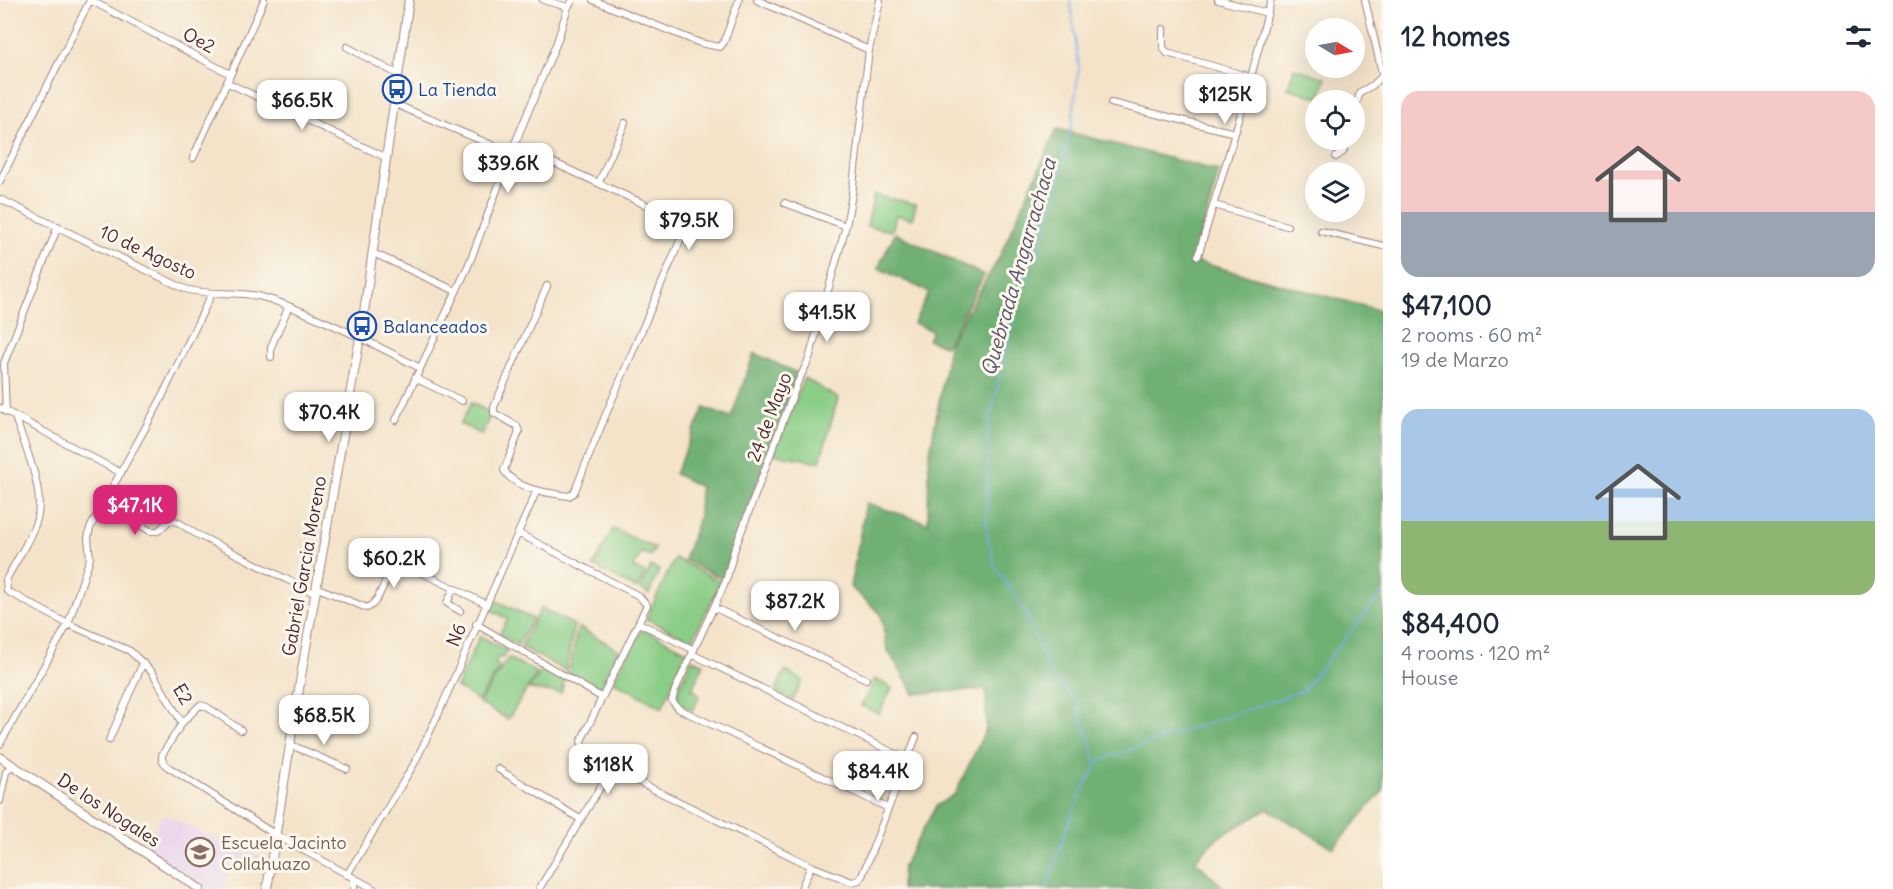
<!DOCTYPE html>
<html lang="en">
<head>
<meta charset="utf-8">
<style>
	body { margin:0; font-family:Delius,sans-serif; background:#f2f2f3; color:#1f2937; height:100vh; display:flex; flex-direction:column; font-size:22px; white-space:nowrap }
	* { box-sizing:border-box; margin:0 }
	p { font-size:20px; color:#747a83 }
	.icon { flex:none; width:33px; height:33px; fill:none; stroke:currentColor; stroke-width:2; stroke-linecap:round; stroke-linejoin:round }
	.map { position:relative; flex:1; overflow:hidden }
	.side { display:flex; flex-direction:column; background:#fff; width:510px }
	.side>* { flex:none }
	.needle { width:39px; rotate:100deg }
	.buttons { position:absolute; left:1305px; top:18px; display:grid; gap:12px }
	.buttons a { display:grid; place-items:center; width:60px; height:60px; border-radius:50%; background:#fff; box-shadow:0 6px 24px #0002; font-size:30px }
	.price { position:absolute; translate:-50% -51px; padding:0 14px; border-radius:12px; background:#fff; color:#222; font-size:20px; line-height:39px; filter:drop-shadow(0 2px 3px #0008) }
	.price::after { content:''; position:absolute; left:50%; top:36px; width:18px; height:14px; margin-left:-9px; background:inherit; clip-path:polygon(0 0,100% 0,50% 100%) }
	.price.active { background:#db2777; color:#fff }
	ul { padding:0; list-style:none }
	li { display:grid; align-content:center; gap:12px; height:318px; padding:0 18px }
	li span { display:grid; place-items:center; height:186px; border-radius:18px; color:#555 }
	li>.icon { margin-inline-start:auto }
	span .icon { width:108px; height:108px; fill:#fffc; stroke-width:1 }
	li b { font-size:26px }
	h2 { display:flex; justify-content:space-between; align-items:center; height:72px; padding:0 18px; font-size:26px }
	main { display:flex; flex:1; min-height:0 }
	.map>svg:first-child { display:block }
	.built { fill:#e8d2ee }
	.green { fill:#8acd86; stroke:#6a7658; stroke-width:1.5 }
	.forest { fill:#6fb073; stroke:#5c684f; stroke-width:1.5 }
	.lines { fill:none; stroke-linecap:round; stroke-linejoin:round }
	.stream { stroke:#76aee5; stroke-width:1.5 }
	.street-casing { stroke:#9f817a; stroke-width:8 }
	.secondary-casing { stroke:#9f817a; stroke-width:10 }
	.street { stroke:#fff; stroke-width:6 }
	.secondary { stroke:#fff; stroke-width:8 }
	.labels { text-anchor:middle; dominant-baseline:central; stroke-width:6; stroke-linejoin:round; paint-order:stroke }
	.street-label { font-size:18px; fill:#4a1f2b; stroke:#fbf7ec }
	.transit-label { font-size:18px; fill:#164399; stroke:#fbf7ec; text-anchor:start }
	.education-label { font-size:18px; fill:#785e54; stroke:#fbf7ec; text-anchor:start }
	.water-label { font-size:20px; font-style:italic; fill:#59516c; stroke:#fbf7ec }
</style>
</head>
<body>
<main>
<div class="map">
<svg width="1383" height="889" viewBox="0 0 1383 889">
	<rect width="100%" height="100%" fill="#fbf7ec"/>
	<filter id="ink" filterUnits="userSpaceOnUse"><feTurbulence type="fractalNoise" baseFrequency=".0167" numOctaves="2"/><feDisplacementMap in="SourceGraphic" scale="12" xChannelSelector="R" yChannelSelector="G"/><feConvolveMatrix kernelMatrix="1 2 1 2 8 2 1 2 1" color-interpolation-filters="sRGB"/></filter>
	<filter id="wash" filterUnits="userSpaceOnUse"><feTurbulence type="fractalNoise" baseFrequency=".008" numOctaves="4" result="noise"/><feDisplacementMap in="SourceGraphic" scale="24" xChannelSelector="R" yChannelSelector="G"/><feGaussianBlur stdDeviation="1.35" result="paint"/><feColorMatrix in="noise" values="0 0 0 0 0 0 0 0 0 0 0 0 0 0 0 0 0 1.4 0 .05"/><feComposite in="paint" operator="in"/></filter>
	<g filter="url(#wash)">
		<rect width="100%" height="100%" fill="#f4e3c9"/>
		<path class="built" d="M 163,814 L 236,848 L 261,856 L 258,870 L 232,863 L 223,889 L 209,889 L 145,848 Z"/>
		<path class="green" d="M 1294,68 L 1326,78 L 1319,98 L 1288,88 Z
			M 874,195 L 916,204 L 912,219 L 896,215 L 892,231 L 867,226 Z
			M 804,378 L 838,398 L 820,462 L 774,454 Z
			M 471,403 L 491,413 L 482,435 L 460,424 Z
			M 613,529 L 655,548 L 650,556 L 642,552 L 633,567 L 645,573 L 637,589 L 593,566 Z
			M 675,558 L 721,582 L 692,641 L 646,619 Z
			M 651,566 L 659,570 L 649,594 L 640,589 Z
			M 495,600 L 533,619 L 518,645 L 499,634 L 508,619 L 491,610 Z
			M 541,608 L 574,625 L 566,671 L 521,647 Z
			M 578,627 L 619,650 L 599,690 L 569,673 Z
			M 642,631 L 647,631 L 687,651 L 662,708 L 613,681 L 638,635 Z
			M 480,636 L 507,650 L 503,658 L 499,657 L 495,663 L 500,667 L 479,701 L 456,687 Z
			M 508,658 L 537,673 L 508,719 L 479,703 Z
			M 692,659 L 704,664 L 692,689 L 696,691 L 699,696 L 693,711 L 676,702 L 678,689 Z
			M 543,668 L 565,678 L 561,693 L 529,689 Z
			M 785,671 L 803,680 L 793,700 L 775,691 Z
			M 875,679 L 892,688 L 879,714 L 861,706 Z"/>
		<path class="forest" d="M 1057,129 L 1219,171 L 1194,261 L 1383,311 L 1383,791 L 1333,848 L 1268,809 L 1217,838 L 1195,860 L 1225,889 L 901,889 L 903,866 L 936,806 L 955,794 L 986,729 L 986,689 L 914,694 L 887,649 L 881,614 L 850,587 L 866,503 L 928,523 L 929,457 L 950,341 L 999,258 Z
			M 895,233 L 984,275 L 946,346 L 928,340 L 932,331 L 914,323 L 929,292 L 878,268 Z
			M 754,353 L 797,373 L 722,579 L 684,560 L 699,518 L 700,487 L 675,474 L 704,408 L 731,418 Z"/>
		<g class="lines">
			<path class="stream" d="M 1070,0 L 1079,68 L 1072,123 L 1058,186 L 1039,252 L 1027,272 L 1016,309 L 988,427 L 986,530 L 995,566 L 1026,613 L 1050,674 L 1077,703 L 1097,765
				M 1046,889 C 1057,858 1080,780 1103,759 L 1302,691 L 1383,592"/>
		</g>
	</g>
	<g filter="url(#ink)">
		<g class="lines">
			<g class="street-casing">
				<path id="street" d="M 90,0 L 230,74
					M 543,0 L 568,7 L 573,0
					M 593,0 L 700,43 L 720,47 L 724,42 L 739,0
					M 757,0 L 869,50
					M 880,0 L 869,50 L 852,194 L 846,226 L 809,359 L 797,384 L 734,551 L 726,581 L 675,690 L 672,701 L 679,709 L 888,808
					M 1218,0 L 1267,13
					M 1365,0 L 1383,77
					M 1163,29 L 1163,47 L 1167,53 L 1251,77
					M 347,47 L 399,75
					M 228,83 L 387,158
					M 1111,103 L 1235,133
					M 395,104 L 511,153
					M 1354,113 L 1360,92 L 1373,85 L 1383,75
					M 515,145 L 681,221 L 683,225 L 682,236 L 606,414 L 578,483 L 574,493 L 569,496 C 549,493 515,490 504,470 L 519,432 L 517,426 L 494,413 L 494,407 L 547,286
					M 1336,157 L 1343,152 L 1348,140
					M 193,158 L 264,0
					M 0,181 L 90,0
					M 599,182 L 625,123
					M 0,199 L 185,289 C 209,296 234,291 258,296 C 280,301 300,311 319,319 C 354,334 386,350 420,368
					M 785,203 L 846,226
					M 1214,205 L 1287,226
					M 1321,231 L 1383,246
					M 373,253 L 456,291
					M 1198,256 L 1245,100 L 1271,0
					M 271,357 L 271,347 L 289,306
					M 415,378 L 462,401
					M 0,408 L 121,473
					M 6,412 L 4,363 L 58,226
					M 15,417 C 24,445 47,493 36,522 C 29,542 16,561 6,580 L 7,591 L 68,624 L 130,651 L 152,672 L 182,723 L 162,755 L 162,760 L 168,767 L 276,835 L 374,889
					M 396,420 L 469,264 L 511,153 L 557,42 L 568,7
					M 105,503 L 150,531 L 158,531 L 170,520 L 178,522 L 196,534 L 316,594
					M 518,533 L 537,490
					M 318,588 L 367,608 C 385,600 381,570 404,564 L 486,604
					M 454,588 L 447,603 L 460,611
					M 715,608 L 866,679
					M 639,623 L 694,650
					M 476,624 L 601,697
					M 692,654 L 906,759
					M 182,723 L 200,705 L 207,707 L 241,730
					M 109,740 L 143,663
					M 0,744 L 68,624 L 90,558 L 88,538 L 90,528 L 159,403 L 212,293
					M 291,745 L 347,769
					M 610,768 L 811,866 L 852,882 L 859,880 L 862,876 L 916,737
					M 498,769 L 580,819
					M 0,801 L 6,772 L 11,766
					M 347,875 L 414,764 L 437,717 L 518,533 L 639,596 L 647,605 L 581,741 L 584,752 L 608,765 L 610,771 L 539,889
					M 354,879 L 354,889
					M 801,889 L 811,866"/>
			</g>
			<g class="secondary-casing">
				<path id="secondary" d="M 0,757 L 200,889
					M 267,889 L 302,670 L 362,326 L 409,0"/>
			</g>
			<use href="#street" class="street"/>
			<use href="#secondary" class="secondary"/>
		</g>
	</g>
	<defs>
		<g id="bus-ring" transform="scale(1.5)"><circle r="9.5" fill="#fbf7ec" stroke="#1a4fb4" stroke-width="1.5"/><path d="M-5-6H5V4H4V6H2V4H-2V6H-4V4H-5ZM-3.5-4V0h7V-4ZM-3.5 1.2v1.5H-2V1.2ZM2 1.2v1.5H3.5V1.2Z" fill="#1a4fb4"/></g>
		<g id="school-ring" transform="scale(1.5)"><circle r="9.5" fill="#fbf7ec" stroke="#8d6e63" stroke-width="1.5"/><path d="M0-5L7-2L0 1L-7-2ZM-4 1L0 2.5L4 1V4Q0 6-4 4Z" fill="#8d6e63"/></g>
	</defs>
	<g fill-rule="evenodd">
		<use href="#bus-ring" x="397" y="89"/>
		<use href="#bus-ring" x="362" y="326"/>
		<use href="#school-ring" x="200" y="852"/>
	</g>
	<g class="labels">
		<g class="street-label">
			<text transform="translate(199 40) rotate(28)">Oe2</text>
			<text transform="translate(148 252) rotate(25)">10 de Agosto</text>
			<text transform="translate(769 417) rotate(-69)">24 de Mayo</text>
			<text transform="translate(304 566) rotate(-80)">Gabriel Garcia Moreno</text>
			<text transform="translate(456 635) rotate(-68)">N6</text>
			<text transform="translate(183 694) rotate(59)">E2</text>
			<text transform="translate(109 810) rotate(33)">De los Nogales</text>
		</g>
		<g class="transit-label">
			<text x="418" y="89">La Tienda</text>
			<text x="383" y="326">Balanceados</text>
		</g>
		<g class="education-label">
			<text x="221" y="842">Escuela Jacinto<tspan x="221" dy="21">Collahuazo</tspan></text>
		</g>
		<g class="water-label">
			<text transform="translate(1018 267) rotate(-74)">Quebrada Angarrachaca</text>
		</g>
	</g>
</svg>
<div class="buttons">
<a><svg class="needle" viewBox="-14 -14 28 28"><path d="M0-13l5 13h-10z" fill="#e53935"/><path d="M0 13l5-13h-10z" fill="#747a83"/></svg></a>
<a><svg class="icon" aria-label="locate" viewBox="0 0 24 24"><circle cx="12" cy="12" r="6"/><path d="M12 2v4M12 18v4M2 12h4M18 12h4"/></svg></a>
<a><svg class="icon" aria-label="layers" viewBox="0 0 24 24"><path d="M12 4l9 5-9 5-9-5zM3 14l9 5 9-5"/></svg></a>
</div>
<b class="price" style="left:1225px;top:125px">$125K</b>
<b class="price" style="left:302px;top:131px">$66.5K</b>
<b class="price" style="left:508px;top:194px">$39.6K</b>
<b class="price" style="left:689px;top:251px">$79.5K</b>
<b class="price" style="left:827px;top:343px">$41.5K</b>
<b class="price" style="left:329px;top:443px">$70.4K</b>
<b class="price active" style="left:135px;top:536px">$47.1K</b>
<b class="price" style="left:394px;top:589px">$60.2K</b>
<b class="price" style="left:795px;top:632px">$87.2K</b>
<b class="price" style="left:324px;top:746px">$68.5K</b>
<b class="price" style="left:608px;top:795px">$118K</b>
<b class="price" style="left:878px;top:802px">$84.4K</b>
</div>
<section class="side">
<h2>12 homes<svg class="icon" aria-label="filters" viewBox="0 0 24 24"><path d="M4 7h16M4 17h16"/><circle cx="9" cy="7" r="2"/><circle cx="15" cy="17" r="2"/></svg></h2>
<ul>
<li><span style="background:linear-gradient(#f6c9c9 65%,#9aa5b1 0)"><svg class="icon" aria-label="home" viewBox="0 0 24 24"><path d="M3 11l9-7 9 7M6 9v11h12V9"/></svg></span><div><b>$47,100</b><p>2 rooms · 60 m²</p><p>19 de Marzo</p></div></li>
<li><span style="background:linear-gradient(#a9c7e8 60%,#8fb573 0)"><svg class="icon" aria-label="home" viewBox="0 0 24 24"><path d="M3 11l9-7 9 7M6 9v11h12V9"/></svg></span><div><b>$84,400</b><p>4 rooms · 120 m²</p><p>House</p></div></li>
</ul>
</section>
</main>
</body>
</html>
